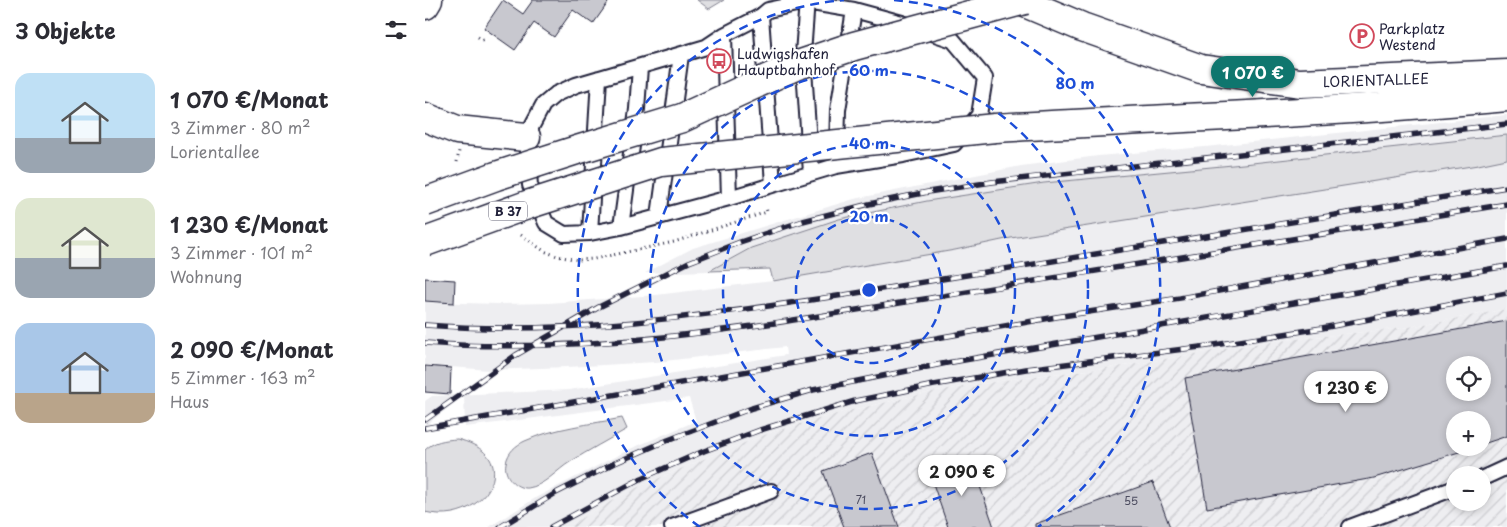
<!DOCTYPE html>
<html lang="de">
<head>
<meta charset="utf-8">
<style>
	body { margin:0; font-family:"Playpen Sans",sans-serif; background:#f7f7f7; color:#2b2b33; height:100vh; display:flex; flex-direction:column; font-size:19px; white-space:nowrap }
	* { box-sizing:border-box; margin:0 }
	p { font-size:16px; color:#7c7c81 }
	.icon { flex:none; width:28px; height:28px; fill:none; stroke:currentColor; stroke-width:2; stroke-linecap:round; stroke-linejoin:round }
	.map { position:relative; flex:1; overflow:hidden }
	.details { display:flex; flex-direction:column; background:#fff; width:425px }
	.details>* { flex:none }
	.buttons { position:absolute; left:1021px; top:356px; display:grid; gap:10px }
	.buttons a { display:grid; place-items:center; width:45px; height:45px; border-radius:50%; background:#fff; box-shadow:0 2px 8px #0003; font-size:25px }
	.price { position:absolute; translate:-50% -42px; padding:0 11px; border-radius:18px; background:#fff; color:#222; font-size:16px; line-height:32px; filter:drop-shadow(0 1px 2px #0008) }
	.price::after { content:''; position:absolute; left:50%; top:30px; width:15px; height:11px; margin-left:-8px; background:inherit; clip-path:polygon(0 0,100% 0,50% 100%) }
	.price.active { background:#0f766e; color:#fff }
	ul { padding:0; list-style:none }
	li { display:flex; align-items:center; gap:15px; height:125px; padding:0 15px }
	li span { display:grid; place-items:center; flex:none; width:140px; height:100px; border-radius:15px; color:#555 }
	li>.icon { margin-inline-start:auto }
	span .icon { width:60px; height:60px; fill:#fffc; stroke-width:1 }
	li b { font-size:21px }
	h2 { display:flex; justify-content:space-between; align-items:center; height:60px; padding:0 15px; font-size:21px }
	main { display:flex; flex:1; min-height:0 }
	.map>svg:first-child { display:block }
	.built { fill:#eeeef1 }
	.industrial { fill:url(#industrial-furrows); fill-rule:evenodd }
	.green { fill:#dfdfe2; stroke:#80808e }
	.building { fill:#c8c8cf; stroke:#22223b; fill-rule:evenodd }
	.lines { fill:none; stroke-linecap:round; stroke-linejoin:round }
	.lane-casing { stroke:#22223b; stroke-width:18 }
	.street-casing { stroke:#22223b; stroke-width:31 }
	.secondary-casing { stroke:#22223b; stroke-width:31 }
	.highway-casing { stroke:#22223b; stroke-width:31 }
	.path { stroke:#22223b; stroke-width:3; stroke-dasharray:1 4; stroke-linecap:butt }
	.lane { stroke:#fff; stroke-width:14 }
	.street { stroke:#fff; stroke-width:28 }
	.secondary { stroke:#fff; stroke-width:28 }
	.highway { stroke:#fff; stroke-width:28 }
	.rail-casing { stroke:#22223b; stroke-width:5.5 }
	.rail { stroke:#fff; stroke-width:4; stroke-dasharray:11; stroke-linecap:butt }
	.highway-bridge-casing { stroke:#22223b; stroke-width:31; stroke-linecap:butt }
	.path-bridge { stroke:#22223b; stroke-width:3; stroke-dasharray:1 4; stroke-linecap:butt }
	.highway-bridge { stroke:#fff; stroke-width:28 }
	.ring { fill:none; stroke:#1d4ed8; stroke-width:2.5; stroke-dasharray:9 6 }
	.labels { text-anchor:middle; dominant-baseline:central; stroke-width:4.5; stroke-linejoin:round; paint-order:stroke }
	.number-label { font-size:11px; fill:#4c4c60 }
	.shield { fill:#fff; stroke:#646476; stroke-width:1 }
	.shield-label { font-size:12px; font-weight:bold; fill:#22223b }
	.poi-label { font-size:14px; fill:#22223b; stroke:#fff; text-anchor:start }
	.street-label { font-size:14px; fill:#22223b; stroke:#fff }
	.centre { fill:#1d4ed8; stroke:#fff; stroke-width:2.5 }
	.ring-label { font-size:15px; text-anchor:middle; font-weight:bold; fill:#1d4ed8; stroke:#fff; stroke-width:4.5; stroke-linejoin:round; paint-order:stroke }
</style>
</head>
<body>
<main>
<section class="details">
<h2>3 Objekte<svg class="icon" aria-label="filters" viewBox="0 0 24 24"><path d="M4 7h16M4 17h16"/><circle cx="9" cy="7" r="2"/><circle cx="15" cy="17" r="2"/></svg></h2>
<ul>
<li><span style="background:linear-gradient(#bfe0f5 65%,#9aa5b1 0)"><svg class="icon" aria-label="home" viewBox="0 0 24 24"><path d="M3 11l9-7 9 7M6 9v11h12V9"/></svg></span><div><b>1 070 €/Monat</b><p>3 Zimmer · 80 m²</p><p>Lorientallee</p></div></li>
<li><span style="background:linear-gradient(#dfe7d0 60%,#9aa5b1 0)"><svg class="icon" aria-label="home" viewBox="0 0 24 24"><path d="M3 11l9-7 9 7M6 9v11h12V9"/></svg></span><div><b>1 230 €/Monat</b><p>3 Zimmer · 101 m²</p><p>Wohnung</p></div></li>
<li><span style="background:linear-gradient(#a9c7e8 70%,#b9a48a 0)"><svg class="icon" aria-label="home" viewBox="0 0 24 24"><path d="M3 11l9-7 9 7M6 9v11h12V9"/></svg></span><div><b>2 090 €/Monat</b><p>5 Zimmer · 163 m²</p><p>Haus</p></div></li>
</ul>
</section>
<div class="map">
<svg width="1082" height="527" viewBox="0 0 1082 527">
	<defs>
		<pattern id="industrial-furrows" width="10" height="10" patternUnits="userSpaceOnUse" patternTransform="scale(1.25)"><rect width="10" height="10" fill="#eeeef1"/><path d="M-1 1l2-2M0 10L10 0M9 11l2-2" fill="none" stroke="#ccccd0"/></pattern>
	</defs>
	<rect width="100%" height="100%" fill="#fff"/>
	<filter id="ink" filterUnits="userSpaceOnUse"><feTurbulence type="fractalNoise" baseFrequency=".02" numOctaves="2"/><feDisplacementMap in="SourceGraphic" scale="10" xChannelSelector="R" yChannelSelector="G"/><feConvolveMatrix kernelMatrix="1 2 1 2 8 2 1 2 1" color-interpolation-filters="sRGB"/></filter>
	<g filter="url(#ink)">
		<path class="built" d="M 1082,115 L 1082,135 L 818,164 L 619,183 L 502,201 L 414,219 L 326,248 L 284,271 L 220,273 L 268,248 L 429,199 L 596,166 L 673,156 L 780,147 Z
			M 1082,159 L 1082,309 L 978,328 L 841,342 L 698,366 L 601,377 L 511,391 L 418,412 L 347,432 L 276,460 L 204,491 L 141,527 L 64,527 L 112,497 L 205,449 L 271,421 L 264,398 L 40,427 L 39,395 L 0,426 L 0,401 L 7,396 L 144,390 L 361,355 L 360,347 L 231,362 L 142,367 L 64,370 L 0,365 L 0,302 L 74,304 L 124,303 L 231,295 L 348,281 L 530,250 L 586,238 Z"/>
		<path class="industrial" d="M 1082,309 L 1082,527 L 141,527 L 204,491 L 276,460 L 347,432 L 418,412 L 511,391 L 601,377 L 698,366 L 841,342 L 978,328 ZM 1030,365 L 1058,365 L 1058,392 L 1030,392 ZM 1030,420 L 1058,420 L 1058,448 L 1030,448 ZM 1030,475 L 1058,475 L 1058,502 L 1030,502 Z"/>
		<path class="green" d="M 272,0 L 299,0 L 284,9 Z
			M 1082,135 L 1082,159 L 1053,165 L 586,238 L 530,250 L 348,281 L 345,269 L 284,271 L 326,248 L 414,219 L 502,201 L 619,183 L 818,164 Z
			M 197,418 L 202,429 C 183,440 164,450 145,462 C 132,470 119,486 103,488 C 90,489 78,475 81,463 C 83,452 91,445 100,441 C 128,428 167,424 197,418 Z
			M 32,439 C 103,456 59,527 0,512 L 0,450 C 9,441 19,440 32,439 Z"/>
		<path class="building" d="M 78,0 L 98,14 L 108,0 L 185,0 L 168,24 L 148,10 L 129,37 L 109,23 L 90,50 L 59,28 Z
			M 0,278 L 30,280 L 29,303 L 0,301 Z
			M 1082,321 L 1082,436 L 1058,444 L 1058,420 L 1030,420 L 1030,448 L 1047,448 L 949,478 L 782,508 L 760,378 ZM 1030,365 L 1058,365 L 1058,392 L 1030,392 Z
			M 0,366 L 26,368 L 25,394 L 0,392 Z
			M 447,453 L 474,527 L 419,527 L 398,471 Z
			M 546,460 L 569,527 L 523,527 L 505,475 Z
			M 728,482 L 745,527 L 610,527 L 610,524 Z"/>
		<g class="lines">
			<g class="lane-casing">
				<path id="lane" d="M 382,0 L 378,54 L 386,173
					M 381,2 L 429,10 L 477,23 L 528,40 L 560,78 L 554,115 L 529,144 L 478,155 L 411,166 L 304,198 L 196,227 L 165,233 L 139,234 L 121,223 L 105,185 L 101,137 L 118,105 L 131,94 L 151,85 L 281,47 L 299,35 L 336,16 L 343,10 Z
					M 336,16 L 348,184
					M 299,35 L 304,198
					M 412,147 L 413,110 L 429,10
					M 234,216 L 256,55
					M 196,227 L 212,109 L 215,67
					M 165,233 L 174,78
					M 1058,478 L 1082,467
					M 247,527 L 346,491
					M 925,527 L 1030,488"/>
			</g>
			<g class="street-casing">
				<path id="street" d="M 0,5 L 3,0
					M 0,117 L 32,130 L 101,137"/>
			</g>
			<g class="secondary-casing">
				<path id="secondary" d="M 593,0 L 657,27 L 776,69 L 875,83 L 1082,74"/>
			</g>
			<g class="highway-casing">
				<path id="highway" d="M 570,128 C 741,118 912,113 1082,97"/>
			</g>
			<path class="path" d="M 53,37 L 59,41
				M 96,235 L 119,251 L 132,256 L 153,260 L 169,259 L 249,242 L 342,212 L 341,207"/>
			<use href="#lane" class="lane"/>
			<use href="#street" class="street"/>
			<use href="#secondary" class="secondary"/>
			<use href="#highway" class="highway"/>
			<g class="rail-casing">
				<path id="rail" d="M 0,325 C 140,336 281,316 419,295 L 1082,187
					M 0,343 C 176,356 351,323 524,295 C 710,265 896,234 1082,204
					M 0,420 L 91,355 L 174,307 L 264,262 L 315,242 L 378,221 L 444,204 L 503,192 L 567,182 L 1082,124
					M 0,428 L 631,317 L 755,298 L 1082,239
					M 75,527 L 131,493 L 190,463 L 243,440 L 327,408 L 388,390 L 522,363 L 1082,266
					M 126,527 L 217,478 L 279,451 L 335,430 L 430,401 L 509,385 L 601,369 L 783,346 L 897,328 L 1082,293"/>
			</g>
			<use href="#rail" class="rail"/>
			<g class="highway-bridge-casing">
				<path id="highway-bridge" d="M 0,202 L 71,176 L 155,149 L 257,118 L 370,66 L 429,46 L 600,0
					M 0,242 L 105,204 L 236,162 L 570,128"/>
			</g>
			<path class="path-bridge" d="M 32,162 L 34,151"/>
			<use href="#highway-bridge" class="highway-bridge"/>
		</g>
	</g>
	<g class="ring">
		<circle cx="444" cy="290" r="73"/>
		<circle cx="444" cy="290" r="146"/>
		<circle cx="444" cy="290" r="219"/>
		<path d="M275 527A291 291 0 0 1 419 0M469 0A291 291 0 0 1 613 527"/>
	</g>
	<defs>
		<g id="parking-ring" transform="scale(1.25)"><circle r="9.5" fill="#fff" stroke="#d1495b" stroke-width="1.5"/><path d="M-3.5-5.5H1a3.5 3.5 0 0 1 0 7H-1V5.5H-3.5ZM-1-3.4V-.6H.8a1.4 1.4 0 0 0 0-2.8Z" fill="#d1495b"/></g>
		<g id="bus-ring" transform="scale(1.25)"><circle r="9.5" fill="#fff" stroke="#d1495b" stroke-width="1.5"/><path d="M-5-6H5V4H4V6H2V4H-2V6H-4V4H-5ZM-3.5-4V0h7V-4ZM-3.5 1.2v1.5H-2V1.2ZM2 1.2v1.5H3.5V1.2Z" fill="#d1495b"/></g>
	</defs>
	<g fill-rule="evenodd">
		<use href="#parking-ring" x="937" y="36"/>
		<use href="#bus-ring" x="294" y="61"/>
	</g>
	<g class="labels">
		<g class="number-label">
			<text x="436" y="499">71</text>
			<text x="706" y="500">55</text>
		</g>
		<rect class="shield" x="64" y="201.5" width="38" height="19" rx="4"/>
		<g class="shield-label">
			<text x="83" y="211">B 37</text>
		</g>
		<g class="poi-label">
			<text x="954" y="28">Parkplatz<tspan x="954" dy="16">Westend</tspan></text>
			<text x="312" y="53">Ludwigshafen<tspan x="312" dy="16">Hauptbahnhof</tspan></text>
		</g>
		<g class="street-label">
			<text transform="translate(951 80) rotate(-2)">LORIENTALLEE</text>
		</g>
	</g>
	<circle cx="444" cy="290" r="8" class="centre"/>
	<g class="ring-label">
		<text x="444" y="76">60 m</text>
		<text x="650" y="89">80 m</text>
		<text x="444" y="149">40 m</text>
		<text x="444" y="222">20 m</text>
	</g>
</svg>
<div class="buttons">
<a><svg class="icon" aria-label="locate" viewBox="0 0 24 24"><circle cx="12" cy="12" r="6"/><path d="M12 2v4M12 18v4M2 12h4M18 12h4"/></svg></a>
<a>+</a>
<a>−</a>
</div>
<b class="price active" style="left:828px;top:98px">1 070 €</b>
<b class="price" style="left:921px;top:413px">1 230 €</b>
<b class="price" style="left:537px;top:497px">2 090 €</b>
</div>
</main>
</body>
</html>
